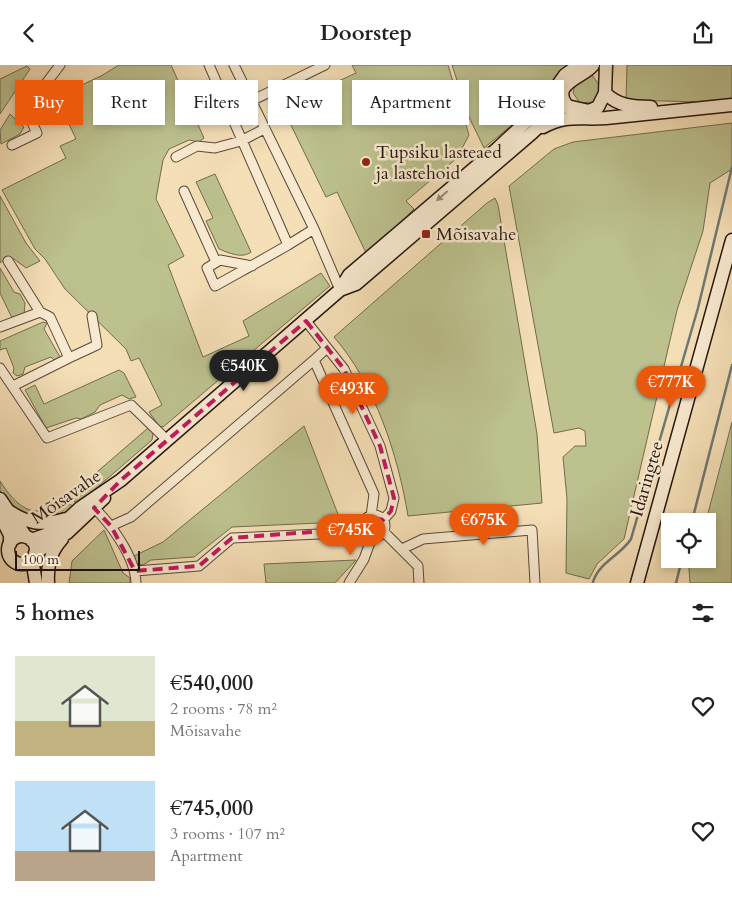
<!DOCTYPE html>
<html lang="en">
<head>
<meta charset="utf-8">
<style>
	body { margin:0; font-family:Cardo,serif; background:#f2f2f2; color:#202124; height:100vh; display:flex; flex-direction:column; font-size:19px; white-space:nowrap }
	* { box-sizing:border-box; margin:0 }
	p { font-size:16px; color:#757577 }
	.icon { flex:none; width:28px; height:28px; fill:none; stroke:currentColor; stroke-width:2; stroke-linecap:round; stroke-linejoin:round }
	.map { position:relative; height:518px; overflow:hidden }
	.drawer { display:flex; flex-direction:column; background:#fff; flex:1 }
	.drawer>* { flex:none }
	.top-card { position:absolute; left:15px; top:15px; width:702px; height:45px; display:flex; gap:10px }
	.fabs { position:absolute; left:661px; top:448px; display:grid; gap:10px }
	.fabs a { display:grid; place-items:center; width:55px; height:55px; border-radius:0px; background:#fff; box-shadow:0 2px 8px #0003; font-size:25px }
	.scale { position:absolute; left:15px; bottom:12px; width:125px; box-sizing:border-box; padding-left:5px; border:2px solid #26160f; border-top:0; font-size:14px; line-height:18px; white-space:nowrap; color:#26160f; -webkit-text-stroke:4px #f8ead0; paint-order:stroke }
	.price { position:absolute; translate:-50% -42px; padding:0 11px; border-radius:18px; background:#ea580c; color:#fff; font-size:16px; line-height:32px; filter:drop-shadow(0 1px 2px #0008) }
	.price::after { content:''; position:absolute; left:50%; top:30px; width:15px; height:11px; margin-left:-8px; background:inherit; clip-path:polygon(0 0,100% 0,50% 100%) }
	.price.active { background:#222; color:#fff }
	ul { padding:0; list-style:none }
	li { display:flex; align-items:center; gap:15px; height:125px; padding:0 15px }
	li span { display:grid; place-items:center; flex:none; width:140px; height:100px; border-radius:0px; color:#555 }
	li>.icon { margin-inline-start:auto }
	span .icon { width:60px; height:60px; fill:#fffc; stroke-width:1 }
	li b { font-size:21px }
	h2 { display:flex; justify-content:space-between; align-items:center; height:60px; padding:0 15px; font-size:21px }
	.pill { padding:0 18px; border-radius:0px; background:#fff; box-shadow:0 2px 8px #0003; font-size:18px; line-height:45px }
	.pill.active { background:#ea580c; color:#fff }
	header { display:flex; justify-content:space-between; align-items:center; height:65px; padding:0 15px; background:#fff; font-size:22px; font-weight:700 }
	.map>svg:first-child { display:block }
	.green { fill:#bcc18e; stroke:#716c4e }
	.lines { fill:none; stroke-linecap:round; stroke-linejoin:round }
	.stream { stroke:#6e7973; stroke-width:2.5 }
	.street-casing { stroke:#5a4839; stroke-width:11 }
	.secondary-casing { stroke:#26160f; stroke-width:15 }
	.street { stroke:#f8ead0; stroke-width:9 }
	.secondary { stroke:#f8ead0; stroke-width:12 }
	.oneway { fill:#9a8b79 }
	.marked { fill:none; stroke:#c2185b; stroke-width:4; stroke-dasharray:10 6; stroke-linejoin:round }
	.poi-dot { fill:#8f2418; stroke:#f8ead0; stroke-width:2 }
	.labels { text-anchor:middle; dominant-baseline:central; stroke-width:5; stroke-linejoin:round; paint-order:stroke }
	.poi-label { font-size:18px; fill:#26160f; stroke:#f8ead0; text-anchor:start }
	.street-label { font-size:18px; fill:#26160f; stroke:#f8ead0 }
</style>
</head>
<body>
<header><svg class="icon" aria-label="back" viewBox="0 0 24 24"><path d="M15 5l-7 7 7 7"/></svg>Doorstep<svg class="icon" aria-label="share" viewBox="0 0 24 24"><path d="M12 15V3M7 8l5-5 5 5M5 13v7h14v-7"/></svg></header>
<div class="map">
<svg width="732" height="518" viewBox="0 0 732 518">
	<rect width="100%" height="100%" fill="#f5dfb7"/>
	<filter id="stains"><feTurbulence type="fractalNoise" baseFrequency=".004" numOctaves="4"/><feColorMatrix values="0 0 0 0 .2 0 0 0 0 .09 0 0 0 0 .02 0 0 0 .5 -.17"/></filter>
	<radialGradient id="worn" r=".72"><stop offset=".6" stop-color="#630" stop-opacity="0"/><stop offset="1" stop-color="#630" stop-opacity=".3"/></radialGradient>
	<path class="green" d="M 119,0 L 171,0 L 204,73 L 199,77 L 189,75 L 169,84 L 163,95 L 156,134 L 184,191 L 168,200 L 203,292 L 249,271 L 243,256 L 321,208 L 330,221 L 163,362 L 159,361 L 149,347 L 162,340 L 139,293 L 131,296 L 126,284 L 65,224 L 45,194 L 35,184 L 2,125 L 66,93 L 60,81 L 76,74 L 56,32 L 101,11 Z
		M 352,0 L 448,0 L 469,70 L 457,93 L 406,136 L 414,144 L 367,190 L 337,127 L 326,132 L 287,52 L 326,34 L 321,24 L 356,8 Z
		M 452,0 L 568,0 L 557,9 L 539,38 L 484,83 L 469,52 Z
		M 627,0 L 732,0 L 732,34 L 701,37 L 626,35 Z
		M 27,1 L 30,4 L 0,49 L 0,14 Z
		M 592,10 L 599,20 L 598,30 L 593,37 L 580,38 L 573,28 L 575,19 Z
		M 10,49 L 24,62 L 20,69 L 1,79 L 0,65 Z
		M 732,58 L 732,104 L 710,118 L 703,166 L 677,245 L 624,474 L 597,499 L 589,514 L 566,508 L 567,434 L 563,392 L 575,381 L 586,381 L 585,366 L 579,363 L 554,368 L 509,121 L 554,84 L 573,77 Z
		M 215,109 L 251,187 C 242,194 229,188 219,184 L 206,156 L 213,153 L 196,117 Z
		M 0,131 L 26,178 L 40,196 L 26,203 L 14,194 L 5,194 L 0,198 Z
		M 495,133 L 498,140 L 537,369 L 542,438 L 408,451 C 398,390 375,319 334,272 L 487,138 Z
		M 0,203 L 14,227 L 20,229 L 25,238 L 24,250 L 13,255 L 0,228 Z
		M 43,257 L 47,258 L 44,264 L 60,292 L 54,295 L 51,292 L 25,302 L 23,309 L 17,311 L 13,308 L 14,303 L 6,283 L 0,285 L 0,276 Z
		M 119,305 L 124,308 L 136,332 L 129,334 L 122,330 L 100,340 L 95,347 L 81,354 L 76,353 L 46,363 L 25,325 L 35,320 L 44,339 Z
		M 732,357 L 732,518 L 690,518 L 689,504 L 692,494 L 708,494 L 706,456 Z
		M 304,361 L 341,457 L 232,462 L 194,492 L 151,495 L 143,500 L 135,498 L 132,492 L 163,477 Z
		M 148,363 L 153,368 L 152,375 L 78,439 L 68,432 Z
		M 0,416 C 16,441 34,458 63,436 L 75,442 L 59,452 L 27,453 L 0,431 Z
		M 104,465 L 123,508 L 130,513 L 130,518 L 69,518 L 72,496 Z
		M 356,495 L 335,518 L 266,518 L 264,499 Z"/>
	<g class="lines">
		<path class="stream" d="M 692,456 L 732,300
			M 593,517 C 599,497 620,491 631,474 L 698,243 L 732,102
			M 676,518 L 682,494"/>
		<g class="street-casing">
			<path id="street" d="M 209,0 L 288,180 L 314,164
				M 234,0 L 314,164 L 340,225
				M 251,36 L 325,0
				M 12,80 L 37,68 L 26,45 L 60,0
				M 176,92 L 197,81 L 215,83 L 241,76 L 264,64
				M 184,126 L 216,197
				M 252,201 L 220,195 L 207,203 L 215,221 C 240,207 264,194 288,180
				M 40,247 L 50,252 L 69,293 L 97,280 L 92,251
				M 306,256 L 344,304 L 380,381 L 394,433 L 391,446 L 383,455
				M 0,262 L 40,247 L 8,196
				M 327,283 L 314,295 L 374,429 L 371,451
				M 0,303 L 47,373 L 131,340 L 167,375
				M 13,321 L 69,293
				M 90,439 C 110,457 135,491 136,518
				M363 461a11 11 0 1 1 22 0a11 11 0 1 1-22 0Z
				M 111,461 L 131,452 L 314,295
				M 384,467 L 418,501 L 419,518
				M 402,484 L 423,474 L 532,465 L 535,518
				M 135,506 L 199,501 L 232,473 L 341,468 L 363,463
				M 349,518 L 364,494 L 372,472"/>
		</g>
		<g class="secondary-casing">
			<path id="secondary" d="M 605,28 C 618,41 633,42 651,42
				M 572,46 C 544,19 584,13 593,0
				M 543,62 C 568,49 579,55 606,53 L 732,40
				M 340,225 L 349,210 L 498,83 L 543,41 L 565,10 L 579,0
				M 0,434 L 26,472
				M 6,444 C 26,459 42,461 66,454
				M 0,450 L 10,470 L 10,479
				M8 485a14 14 0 1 1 28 0a14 14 0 1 1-28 0Z
				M 31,475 L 54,467 L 80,443 L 121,415 L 340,225 L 356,219 L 532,68 L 557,44 L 567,41 L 589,46 L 598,42 L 605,28 L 606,0
				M 35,488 L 67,468 L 104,433
				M 32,494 L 36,518
				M 48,518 C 47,501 50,487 62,474
				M 637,518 L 732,175"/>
		</g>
		<use href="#street" class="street"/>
		<use href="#secondary" class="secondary"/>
	</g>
	<defs><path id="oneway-solid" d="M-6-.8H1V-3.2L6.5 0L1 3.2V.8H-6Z" transform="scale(1.25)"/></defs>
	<use class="oneway" href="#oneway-solid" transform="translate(442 131) rotate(139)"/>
	<path class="marked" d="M 306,256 L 344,304 L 380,381 L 394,433 L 391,446 L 383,455 L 368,452 L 363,463 L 232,473 L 199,501 L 135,506 L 111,461 L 94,443 L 121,415 Z"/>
	<g class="poi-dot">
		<circle cx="366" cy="97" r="5"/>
		<rect x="421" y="164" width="10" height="10" rx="2.5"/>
	</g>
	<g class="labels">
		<g class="poi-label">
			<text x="376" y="87">Tupsiku lasteaed<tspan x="376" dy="21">ja lastehoid</tspan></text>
			<text x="436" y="169">Mõisavahe</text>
		</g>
		<g class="street-label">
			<text transform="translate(647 414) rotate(-74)">Idaringtee</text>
			<text transform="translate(66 432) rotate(-35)">Mõisavahe</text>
		</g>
	</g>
	<rect width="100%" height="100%" filter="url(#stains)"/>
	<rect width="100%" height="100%" fill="url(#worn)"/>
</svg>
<div class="fabs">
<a><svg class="icon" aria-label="locate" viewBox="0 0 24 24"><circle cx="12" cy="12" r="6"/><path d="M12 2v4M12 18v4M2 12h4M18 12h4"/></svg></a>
</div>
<div class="scale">100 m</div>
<b class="price active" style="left:244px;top:327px">€540K</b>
<b class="price" style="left:671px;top:343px">€777K</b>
<b class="price" style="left:353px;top:350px">€493K</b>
<b class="price" style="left:484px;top:481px">€675K</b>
<b class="price" style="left:351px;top:491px">€745K</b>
<div class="top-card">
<a class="pill active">Buy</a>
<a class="pill">Rent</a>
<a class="pill">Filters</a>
<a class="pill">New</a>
<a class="pill">Apartment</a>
<a class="pill">House</a>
</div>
</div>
<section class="drawer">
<h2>5 homes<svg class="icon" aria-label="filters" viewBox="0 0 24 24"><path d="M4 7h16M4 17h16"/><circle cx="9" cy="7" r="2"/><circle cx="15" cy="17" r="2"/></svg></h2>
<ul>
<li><span style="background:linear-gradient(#dfe7d0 65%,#c2b280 0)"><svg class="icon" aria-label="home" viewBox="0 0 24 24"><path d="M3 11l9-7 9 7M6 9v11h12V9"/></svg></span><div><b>€540,000</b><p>2 rooms · 78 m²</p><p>Mõisavahe</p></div><svg class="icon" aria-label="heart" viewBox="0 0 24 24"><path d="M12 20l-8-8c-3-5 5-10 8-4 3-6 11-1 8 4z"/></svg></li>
<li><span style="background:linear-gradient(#bfe0f5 70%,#b9a48a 0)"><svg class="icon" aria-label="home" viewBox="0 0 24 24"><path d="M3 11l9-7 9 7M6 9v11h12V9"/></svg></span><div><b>€745,000</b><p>3 rooms · 107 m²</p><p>Apartment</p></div><svg class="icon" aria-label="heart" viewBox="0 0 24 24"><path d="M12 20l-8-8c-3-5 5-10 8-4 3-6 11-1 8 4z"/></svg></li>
</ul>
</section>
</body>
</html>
